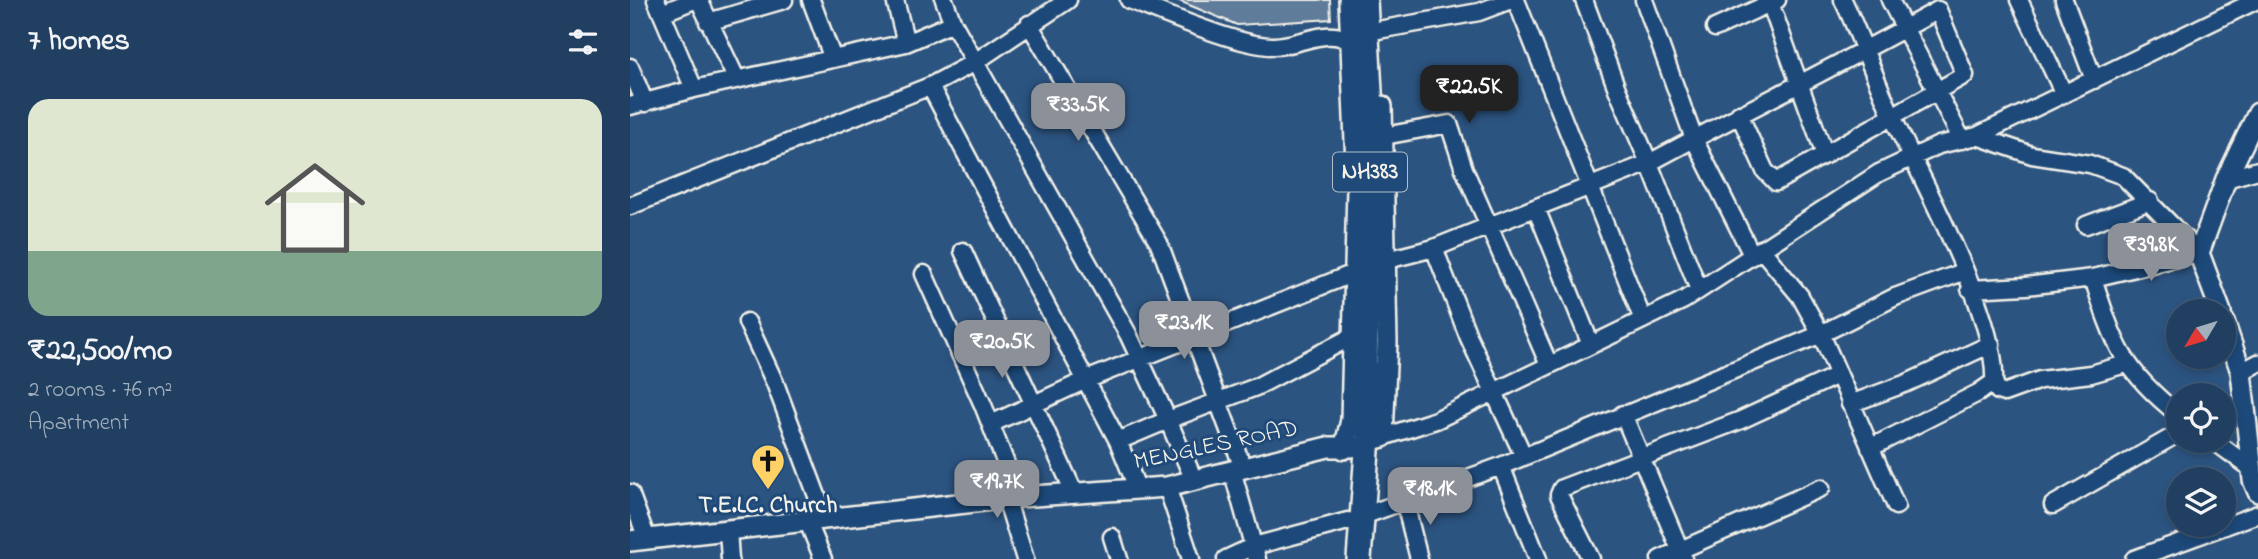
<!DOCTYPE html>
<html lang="en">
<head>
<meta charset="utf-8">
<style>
	body { margin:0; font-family:"Indie Flower",sans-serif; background:#294667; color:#f1f3f6; height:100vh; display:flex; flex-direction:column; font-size:26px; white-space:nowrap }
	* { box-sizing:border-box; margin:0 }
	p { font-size:23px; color:#a2afbd }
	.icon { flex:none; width:38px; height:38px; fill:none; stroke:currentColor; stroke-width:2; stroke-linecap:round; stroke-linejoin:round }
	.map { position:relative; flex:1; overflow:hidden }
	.sheet { display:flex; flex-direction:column; background:#213f61; width:630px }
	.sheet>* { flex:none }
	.needle { width:46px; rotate:232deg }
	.buttons { position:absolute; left:1536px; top:299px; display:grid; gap:14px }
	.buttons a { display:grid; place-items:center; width:70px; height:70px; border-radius:50%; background:#213f61; box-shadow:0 4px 10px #0003,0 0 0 2px #3e5876; font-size:35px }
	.price { position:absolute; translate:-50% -60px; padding:0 16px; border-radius:14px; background:#8c9099; color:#fff; font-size:23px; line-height:46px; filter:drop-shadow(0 2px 4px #0008) }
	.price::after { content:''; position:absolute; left:50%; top:42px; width:21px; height:16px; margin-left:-10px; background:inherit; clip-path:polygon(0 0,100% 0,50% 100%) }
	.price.current { background:#222; color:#fff }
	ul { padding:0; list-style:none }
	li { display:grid; align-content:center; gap:14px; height:371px; padding:0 28px }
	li+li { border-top:2px solid #3e5876 }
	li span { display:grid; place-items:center; height:217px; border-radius:21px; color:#555 }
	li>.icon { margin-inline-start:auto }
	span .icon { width:126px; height:126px; fill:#fffc; stroke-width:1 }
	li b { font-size:30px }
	h2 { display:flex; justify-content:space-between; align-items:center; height:84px; padding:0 28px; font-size:30px }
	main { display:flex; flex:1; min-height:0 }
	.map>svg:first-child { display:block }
	.building { fill:#5e7b9a; stroke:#f4f1e8; stroke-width:2 }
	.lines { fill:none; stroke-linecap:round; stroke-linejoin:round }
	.minor-casing { stroke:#f4f1e8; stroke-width:21 }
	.major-casing { stroke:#f4f1e8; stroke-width:24 }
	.highway-casing { stroke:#f4f1e8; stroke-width:28 }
	.minor { stroke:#1f4a7a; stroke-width:16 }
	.major { stroke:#1f4a7a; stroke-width:19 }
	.highway { stroke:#1f4a7a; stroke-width:23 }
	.labels { text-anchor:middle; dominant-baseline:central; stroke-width:6; stroke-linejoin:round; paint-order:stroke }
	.shield { fill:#1f4a7a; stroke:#b4bfc7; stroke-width:2 }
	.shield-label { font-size:23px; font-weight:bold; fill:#f4f1e8 }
	.street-label { font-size:24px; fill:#f4f1e8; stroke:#1f4a7a }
	.poi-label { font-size:24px; font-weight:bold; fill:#f4f1e8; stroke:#1f4a7a }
</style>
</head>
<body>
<main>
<section class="sheet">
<h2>7 homes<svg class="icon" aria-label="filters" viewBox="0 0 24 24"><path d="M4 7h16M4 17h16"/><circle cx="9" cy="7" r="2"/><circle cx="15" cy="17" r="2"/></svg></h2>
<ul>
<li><span style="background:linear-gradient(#dfe7d0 70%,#7fa58c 0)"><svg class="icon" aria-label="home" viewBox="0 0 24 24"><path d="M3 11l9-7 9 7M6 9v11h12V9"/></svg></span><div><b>₹22,500/mo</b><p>2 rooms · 76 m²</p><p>Apartment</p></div></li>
</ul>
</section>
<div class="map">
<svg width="1628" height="559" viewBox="0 0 1628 559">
	<rect width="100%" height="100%" fill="#2c5481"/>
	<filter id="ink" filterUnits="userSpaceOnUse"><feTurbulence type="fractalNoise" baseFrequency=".0143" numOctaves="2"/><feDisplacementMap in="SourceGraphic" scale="14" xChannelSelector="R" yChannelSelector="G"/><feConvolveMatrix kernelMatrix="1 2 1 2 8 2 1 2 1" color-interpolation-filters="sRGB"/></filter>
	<g filter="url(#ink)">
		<path class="building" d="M 547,0 L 700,0 L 701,19 L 607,25 Z"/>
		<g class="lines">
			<g class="minor-casing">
				<path id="minor" d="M 69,0 L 106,78
					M 181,0 L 203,59
					M 265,0 L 276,43
					M 314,0 L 323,23
					M 499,0 C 533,13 611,47 644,46 C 670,46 699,25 722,43
					M 886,0 L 1013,320
					M 1014,0 L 1064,139 L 1122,255
					M 1139,0 L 1195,155
					M 1213,0 C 1232,39 1245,80 1263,118 C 1292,180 1368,318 1364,382 L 1348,393 L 1240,448
					M 1260,0 L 1332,140
					M 1389,0 L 1434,94
					M 1434,0 L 1464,80
					M 32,13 L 64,0
					M 78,22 L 154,0
					M 399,24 L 529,243 L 613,468
					M 1085,28 L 1147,0
					M 748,30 L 849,12 L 881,0
					M 0,67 L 15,103
					M 300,86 L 488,441 L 538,420 L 498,334 L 345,62 L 438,0
					M 0,106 L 64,89 L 26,0
					M 754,136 L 819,124 L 834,169 L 859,226 L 1019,163 L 987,89 L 954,0
					M 1347,136 L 1402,155 L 1460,164 L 1493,176 L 1569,253
					M 1596,179 L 1628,170
					M 0,206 L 300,86 L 345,62 L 323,23 L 276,43 L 64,89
					M 906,208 L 961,345
					M 1456,225 L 1520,201
					M 804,248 L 839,338 L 894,457
					M 1131,249 L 1170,296 L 1191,334 L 1266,506
					M 333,251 L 444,492
					M 757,260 L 804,248 L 859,226 L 919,365
					M 294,274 L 353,405 L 389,497
					M 1463,278 C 1484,344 1493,371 1549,415
					M 1340,289 L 1396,286 L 1463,278 L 1569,253
					M 1069,290 L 1019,163 C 1115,111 1213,63 1308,10 L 1335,75 L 1146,182 L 1135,171 L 1109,114
					M 117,322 L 145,383 L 196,520
					M 1611,372 L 1628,363
					M 1364,382 L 1368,391 L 1374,393 L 1410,380 L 1461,374 L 1496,364
					M 1220,404 L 1277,383 L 1361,344
					M 993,414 L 1053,557
					M 361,424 L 456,380 L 724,273
					M 753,437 L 806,420 L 1054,300 L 1249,173 L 1309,145 L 1347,136 L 1627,0
					M 488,441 L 508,490
					M 1584,441 L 1621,468
					M 871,466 L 908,559
					M 602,470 L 627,559
					M 564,480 L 538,420 L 626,387 L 723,336
					M 537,487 L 561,559
					M 0,493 L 17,539
					M 376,498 L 395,559
					M 775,503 L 789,559
					M 1423,505 L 1549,433
					M 733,516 L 871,466 L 1191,334 L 1265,297 L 1333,272
					M 178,522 L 193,559
					M 98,530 L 100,559
					M 482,537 L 489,559
					M 596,559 L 624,546 L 718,521
					M 961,559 L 929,495 L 932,488 L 1111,420 L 1208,375
					M 1030,559 L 1191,488
					M 1504,559 L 1628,514"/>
			</g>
			<g class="major-casing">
				<path id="major" d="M 1591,312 L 1569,253 L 1596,179 L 1628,113
					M 1594,321 L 1611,372 L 1623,480 L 1628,492
					M 737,441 L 753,437 L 757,342 L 752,106
					M 714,449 L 721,420 L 727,188 L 719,0
					M 0,541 L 389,497 L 537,487 L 698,447 L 722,447"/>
			</g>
			<g class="highway-casing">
				<path id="highway" d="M 729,559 L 742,383 L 735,364 L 742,128 L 735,0"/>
			</g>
			<use href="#minor" class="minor"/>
			<use href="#major" class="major"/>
			<use href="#highway" class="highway"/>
		</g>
	</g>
	<defs>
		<g id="church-pin" transform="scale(1.75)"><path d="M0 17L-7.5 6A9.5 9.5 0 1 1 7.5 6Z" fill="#ffd166" stroke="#1f4a7a"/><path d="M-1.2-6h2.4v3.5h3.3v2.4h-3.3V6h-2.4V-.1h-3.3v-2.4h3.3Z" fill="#111"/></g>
	</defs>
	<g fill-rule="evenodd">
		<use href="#church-pin" x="138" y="461"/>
	</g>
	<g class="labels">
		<rect class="shield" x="703" y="152.5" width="74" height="39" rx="5"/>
		<g class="shield-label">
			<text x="740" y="172">NH383</text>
		</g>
		<g class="street-label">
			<text transform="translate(586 446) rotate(-12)">MENGLES ROAD</text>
		</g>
		<g class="poi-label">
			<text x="138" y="506">T.E.LC. Church</text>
		</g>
	</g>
</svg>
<div class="buttons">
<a><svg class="needle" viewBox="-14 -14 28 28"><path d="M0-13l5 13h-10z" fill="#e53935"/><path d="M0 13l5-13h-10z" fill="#a2afbd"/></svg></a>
<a><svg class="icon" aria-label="locate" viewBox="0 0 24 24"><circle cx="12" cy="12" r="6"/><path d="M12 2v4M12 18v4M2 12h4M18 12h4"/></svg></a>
<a><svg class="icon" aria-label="layers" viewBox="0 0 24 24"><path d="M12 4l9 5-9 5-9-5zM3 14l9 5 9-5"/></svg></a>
</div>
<b class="price current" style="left:839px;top:125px">₹22.5K</b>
<b class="price" style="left:448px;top:143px">₹33.5K</b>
<b class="price" style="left:1521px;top:283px">₹39.8K</b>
<b class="price" style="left:554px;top:361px">₹23.1K</b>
<b class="price" style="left:372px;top:380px">₹20.5K</b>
<b class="price" style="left:367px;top:520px">₹19.7K</b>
<b class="price" style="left:800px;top:527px">₹18.1K</b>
</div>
</main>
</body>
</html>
